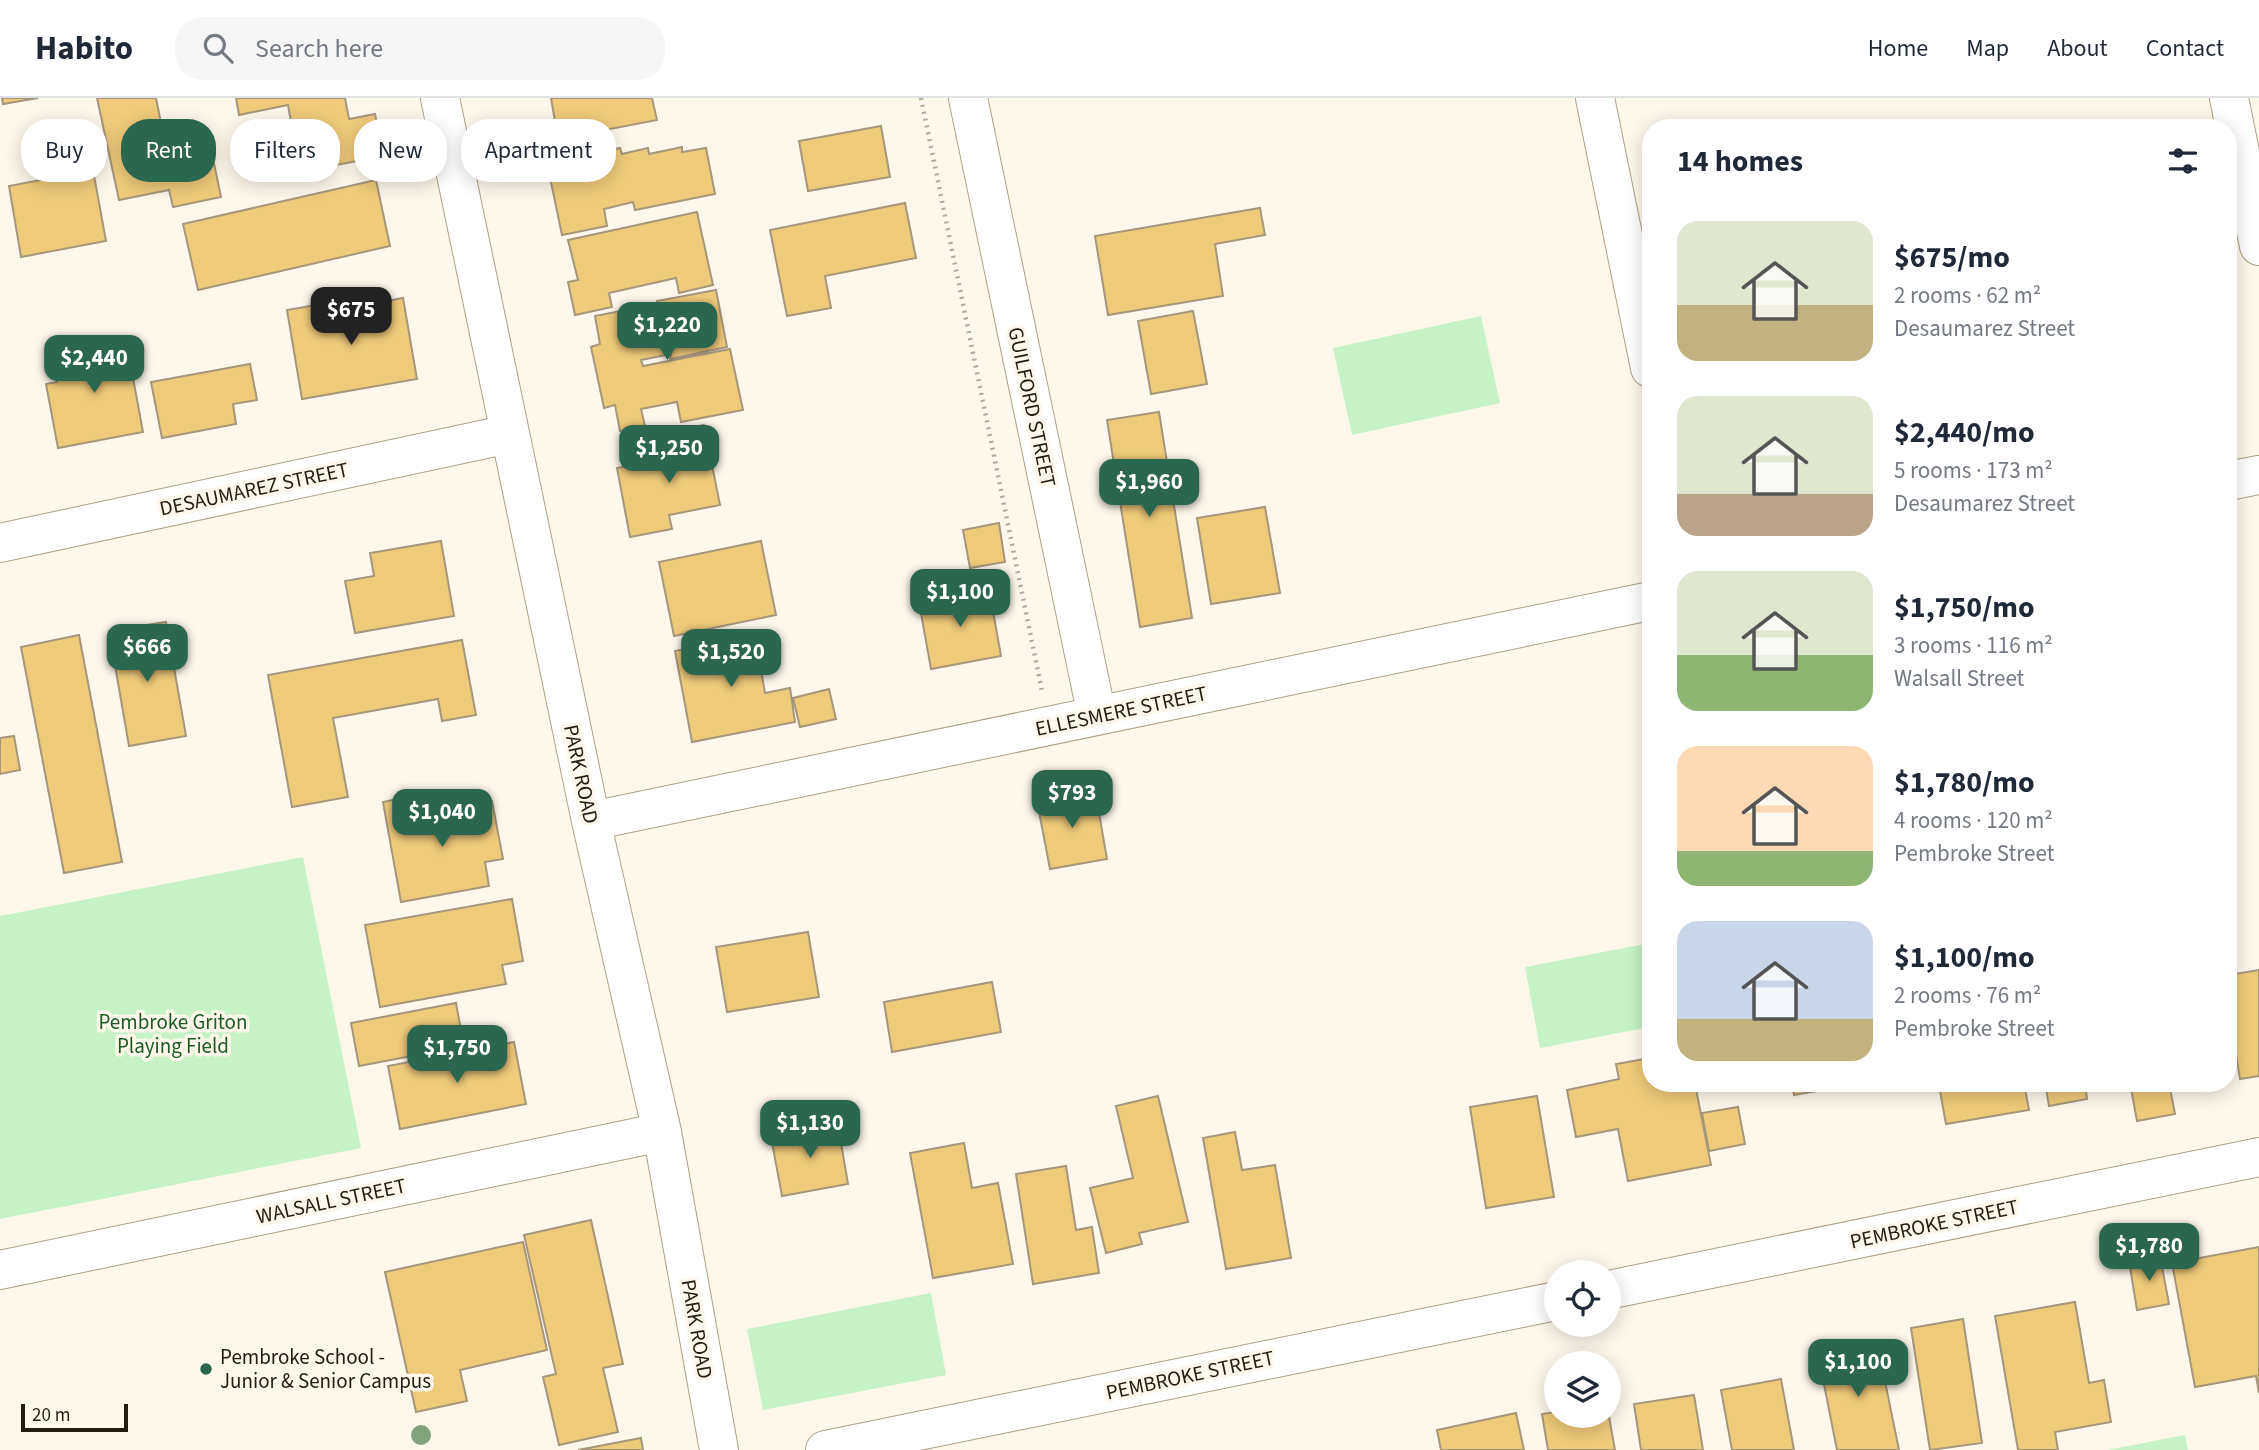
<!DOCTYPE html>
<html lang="en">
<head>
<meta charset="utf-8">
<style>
	body { margin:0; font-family:"Source Sans 3",sans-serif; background:#f6f6f7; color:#1f2937; height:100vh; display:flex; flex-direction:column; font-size:26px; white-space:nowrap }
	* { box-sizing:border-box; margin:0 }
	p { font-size:23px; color:#747a83 }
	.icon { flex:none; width:38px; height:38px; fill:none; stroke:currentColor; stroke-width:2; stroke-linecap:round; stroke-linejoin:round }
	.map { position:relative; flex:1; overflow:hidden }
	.side { position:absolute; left:1642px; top:21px; width:595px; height:973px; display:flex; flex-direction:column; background:#fff; border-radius:28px; box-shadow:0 4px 18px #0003 }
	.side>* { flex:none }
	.top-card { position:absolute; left:21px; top:21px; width:665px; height:63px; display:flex; gap:14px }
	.fabs { position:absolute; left:1544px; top:1162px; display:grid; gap:14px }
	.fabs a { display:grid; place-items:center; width:77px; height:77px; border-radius:50%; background:#fff; box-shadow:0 4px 18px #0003; font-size:35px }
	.scale { position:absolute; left:21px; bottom:18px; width:107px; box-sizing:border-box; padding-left:7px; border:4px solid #221c11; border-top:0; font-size:19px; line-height:24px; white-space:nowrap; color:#221c11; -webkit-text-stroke:5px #fef8ec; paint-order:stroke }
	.price { position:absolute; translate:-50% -60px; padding:0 16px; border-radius:14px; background:#2b664f; color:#fff; font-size:23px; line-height:46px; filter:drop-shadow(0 2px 4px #0008) }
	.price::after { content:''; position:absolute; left:50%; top:42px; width:21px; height:16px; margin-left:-10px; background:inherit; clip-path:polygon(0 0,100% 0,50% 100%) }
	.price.on { background:#222; color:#fff }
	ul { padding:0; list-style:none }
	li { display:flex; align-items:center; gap:21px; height:175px; padding:0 35px }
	li span { display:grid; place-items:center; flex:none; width:196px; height:140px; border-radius:21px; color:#555 }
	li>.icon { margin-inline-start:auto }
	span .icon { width:84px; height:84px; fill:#fffc; stroke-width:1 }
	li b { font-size:30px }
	h2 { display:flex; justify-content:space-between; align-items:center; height:84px; padding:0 35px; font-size:30px }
	.pill { padding:0 24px; border-radius:28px; background:#fff; box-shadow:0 4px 18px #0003; font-size:24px; line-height:63px }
	.pill.on { background:#2b664f; color:#fff }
	header { display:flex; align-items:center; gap:42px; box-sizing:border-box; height:98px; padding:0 35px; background:#fff; border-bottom:2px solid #e0e1e3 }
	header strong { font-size:33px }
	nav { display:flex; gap:38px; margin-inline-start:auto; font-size:24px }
	.search { width:490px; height:63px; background:#f6f6f7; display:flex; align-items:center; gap:18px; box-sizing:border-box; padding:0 24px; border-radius:28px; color:#747a83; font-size:26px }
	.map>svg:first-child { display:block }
	.green { fill:#c7f2c7 }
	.building { fill:#f0ca7b; stroke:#a6977b; stroke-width:2 }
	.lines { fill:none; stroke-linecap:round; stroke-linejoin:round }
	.street-casing { stroke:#aea083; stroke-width:40 }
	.secondary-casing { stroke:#aea083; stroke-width:40 }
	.path { stroke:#b0aa9f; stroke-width:4.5; stroke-dasharray:2 5; stroke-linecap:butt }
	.street { stroke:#fff; stroke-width:38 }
	.secondary { stroke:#fff; stroke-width:38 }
	.tree { fill:#82a27d }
	.poi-dot { fill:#2b664f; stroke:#fef8ec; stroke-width:2.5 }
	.labels { text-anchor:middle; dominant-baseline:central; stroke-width:7; stroke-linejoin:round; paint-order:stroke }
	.street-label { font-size:21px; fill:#221c11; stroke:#fef8ec }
	.park-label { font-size:21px; fill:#1c5b22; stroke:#fef8ec }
	.poi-label { font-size:21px; fill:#221c11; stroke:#fef8ec; text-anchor:start }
</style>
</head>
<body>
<header>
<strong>Habito</strong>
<div class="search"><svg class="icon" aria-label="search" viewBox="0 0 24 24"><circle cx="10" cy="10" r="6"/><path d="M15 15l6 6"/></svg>Search here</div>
<nav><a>Home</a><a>Map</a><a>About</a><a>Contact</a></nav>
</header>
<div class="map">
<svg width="2259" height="1352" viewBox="0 0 2259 1352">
	<rect width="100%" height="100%" fill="#fef8ec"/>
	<path class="green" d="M 1481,218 L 1500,305 L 1352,337 L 1333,250 Z
		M 303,759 L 361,1050 L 0,1121 L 0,818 Z
		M 1650,845 L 1650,929 L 1540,950 L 1525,869 Z
		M 931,1195 L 946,1277 L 763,1312 L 747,1231 Z
		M 2185,1337 L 2188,1352 L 2107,1352 Z"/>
	<path class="building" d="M 2,0 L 38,0 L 3,6 Z
		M 97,0 L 156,0 L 167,55 L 210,46 L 221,99 L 173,109 L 169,92 L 119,102 Z
		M 236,0 L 345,0 L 349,21 L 375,16 L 383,58 L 300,74 L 288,7 L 239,17 Z
		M 551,0 L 652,0 L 657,22 L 558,41 Z
		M 881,28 L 890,79 L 808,93 L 799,43 Z
		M 682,49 L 682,54 L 706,50 L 715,96 L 635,112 L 633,104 L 604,111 L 607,128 L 562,137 L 547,65 L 620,50 L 622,56 L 648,50 L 649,56 Z
		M 93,72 L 106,143 L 21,159 L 9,88 Z
		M 376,82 L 390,148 L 198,192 L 183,126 Z
		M 905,105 L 916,160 L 825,178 L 831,210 L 787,218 L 770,132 Z
		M 1260,110 L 1265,137 L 1215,146 L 1223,198 L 1108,217 L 1095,138 Z
		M 697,114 L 713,187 L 679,195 L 676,180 L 609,195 L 612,209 L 575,217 L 568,184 L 578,182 L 568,142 Z
		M 716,192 L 727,249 L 670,261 L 671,256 L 641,262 L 643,268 L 730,251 L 743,312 L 681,324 L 677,304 L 641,311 L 645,328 L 620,333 L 615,307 L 604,310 L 591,249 L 600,246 L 595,218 L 626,212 L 629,229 L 661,222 L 657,203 Z
		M 403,200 L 417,281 L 302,301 L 287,212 L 334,204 L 336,213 Z
		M 1193,213 L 1207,286 L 1151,296 L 1138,223 Z
		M 126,242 L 143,334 L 58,350 L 46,286 L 57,284 L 51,256 Z
		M 250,266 L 257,302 L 233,306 L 236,326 L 162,340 L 151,284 Z
		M 1159,314 L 1192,520 L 1140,529 L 1107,322 Z
		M 704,327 L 720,407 L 669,417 L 672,431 L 630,439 L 617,370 L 680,357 L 675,333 Z
		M 1265,409 L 1280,495 L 1211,506 L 1197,420 Z
		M 999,425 L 1005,464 L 970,470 L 963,432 Z
		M 441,443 L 454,518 L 355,535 L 345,483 L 374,478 L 370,455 Z
		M 761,443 L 776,517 L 674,538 L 659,464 Z
		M 989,491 L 1001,558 L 931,571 L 919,504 Z
		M 166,524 L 186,638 L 129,648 L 109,533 Z
		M 770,535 L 775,563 L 760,566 L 765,595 L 790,590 L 795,624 L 692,644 L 675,553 Z
		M 79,537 L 122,764 L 64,775 L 21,549 Z
		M 462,542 L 476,617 L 442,623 L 438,601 L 333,620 L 348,699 L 292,709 L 268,577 Z
		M 829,591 L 836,621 L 800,629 L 793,600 Z
		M 14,638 L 20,672 L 0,676 L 0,640 Z
		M 1095,692 L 1107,761 L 1050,771 L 1037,703 Z
		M 398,701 L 402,720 L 492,703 L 503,761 L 485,764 L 489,788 L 401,804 L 383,704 Z
		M 512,801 L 523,863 L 502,867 L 506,886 L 380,909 L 365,827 Z
		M 808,834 L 819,899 L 727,914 L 716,849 Z
		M 2259,872 L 2259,978 L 2240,981 L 2230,920 L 2228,920 L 2228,877 Z
		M 992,884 L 1001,934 L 892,954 L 884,904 Z
		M 456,905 L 464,948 L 359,968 L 351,925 Z
		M 514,944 L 526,1006 L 400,1031 L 388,968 Z
		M 1650,960 L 1650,985 L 1724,985 L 1696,991 L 1711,1067 L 1628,1083 L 1618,1031 L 1576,1039 L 1567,992 L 1619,981 L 1616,966 Z
		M 1792,985 L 1861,985 L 1794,997 Z
		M 1948,985 L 2024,985 L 2029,1012 L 1946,1026 L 1940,993 L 1949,991 Z
		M 2045,985 L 2085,985 L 2087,1001 L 2049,1008 Z
		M 2130,985 L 2169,985 L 2175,1016 L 2137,1023 Z
		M 1158,998 L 1188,1124 L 1139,1135 L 1142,1146 L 1106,1155 L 1090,1090 L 1133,1080 L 1116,1008 Z
		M 1537,998 L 1554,1099 L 1486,1110 L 1470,1009 Z
		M 1738,1009 L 1745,1046 L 1709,1053 L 1702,1015 Z
		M 838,1027 L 848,1086 L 782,1098 L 771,1039 Z
		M 1235,1034 L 1242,1072 L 1275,1067 L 1291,1160 L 1226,1171 L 1203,1040 Z
		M 964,1045 L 972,1090 L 998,1085 L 1013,1166 L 933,1180 L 910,1055 Z
		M 1066,1068 L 1076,1132 L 1092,1129 L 1099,1175 L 1033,1186 L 1016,1076 Z
		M 591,1122 L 623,1266 L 603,1270 L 618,1334 L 559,1347 L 543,1279 L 556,1276 L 524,1137 Z
		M 523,1144 L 547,1252 L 460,1272 L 467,1303 L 416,1314 L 385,1174 Z
		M 2259,1149 L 2259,1295 L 2256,1278 L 2195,1289 L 2172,1165 Z
		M 2160,1158 L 2169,1206 L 2137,1212 L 2129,1163 Z
		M 2075,1204 L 2089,1285 L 2104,1282 L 2111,1324 L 2055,1334 L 2058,1352 L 2018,1352 L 1995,1218 Z
		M 1963,1221 L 1982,1345 L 1930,1352 L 1911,1230 Z
		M 1877,1244 L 1899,1352 L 1837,1352 L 1818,1256 Z
		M 1781,1281 L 1794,1352 L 1732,1352 L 1721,1292 Z
		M 1694,1297 L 1703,1352 L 1641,1352 L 1634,1306 Z
		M 1608,1313 L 1615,1352 L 1548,1352 L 1542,1316 L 1556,1314 L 1556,1318 L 1608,1318 Z
		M 1516,1315 L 1524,1352 L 1441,1352 L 1437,1332 Z
		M 641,1340 L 643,1352 L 578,1352 Z"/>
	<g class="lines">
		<g class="street-casing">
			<path id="street" d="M 440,0 L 591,723 L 662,1034 L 719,1352
				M 968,0 L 1097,618
				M 1595,0 L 1650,270
				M 2228,383 L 2259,377
				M 0,445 L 509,336
				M 591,723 L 1650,503
				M 0,1172 L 662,1034
				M 1608,1192 L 2259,1059
				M 825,1352 L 1556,1203"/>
		</g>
		<g class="secondary-casing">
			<path id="secondary" d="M 2229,0 L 2259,148"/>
		</g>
		<path class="path" d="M 921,0 L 1042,593"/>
		<use href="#street" class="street"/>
		<use href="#secondary" class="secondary"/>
	</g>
	<circle class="tree" cx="421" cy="1337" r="10"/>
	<circle class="poi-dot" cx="206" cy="1271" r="7"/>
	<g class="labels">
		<g class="street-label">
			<text transform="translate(1032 309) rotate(78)">GUILFORD STREET</text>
			<text transform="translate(254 391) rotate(-12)">DESAUMAREZ STREET</text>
			<text transform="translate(1121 613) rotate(-12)">ELLESMERE STREET</text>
			<text transform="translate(581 676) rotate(78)">PARK ROAD</text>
			<text transform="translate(331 1103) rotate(-12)">WALSALL STREET</text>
			<text transform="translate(1934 1126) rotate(-12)">PEMBROKE STREET</text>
			<text transform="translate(697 1231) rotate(80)">PARK ROAD</text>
			<text transform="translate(1190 1277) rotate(-12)">PEMBROKE STREET</text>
		</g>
		<g class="park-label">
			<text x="173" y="924">Pembroke Griton<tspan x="173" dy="24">Playing Field</tspan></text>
		</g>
		<g class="poi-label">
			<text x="220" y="1259">Pembroke School -<tspan x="220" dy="24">Junior &amp; Senior Campus</tspan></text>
		</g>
	</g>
</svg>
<div class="fabs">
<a><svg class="icon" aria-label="locate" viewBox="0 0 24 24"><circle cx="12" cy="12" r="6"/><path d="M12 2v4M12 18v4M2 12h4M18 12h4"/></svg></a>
<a><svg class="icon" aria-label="layers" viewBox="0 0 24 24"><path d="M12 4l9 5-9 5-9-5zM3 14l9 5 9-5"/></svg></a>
</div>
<div class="scale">20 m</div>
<b class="price on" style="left:351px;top:249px">$675</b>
<b class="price" style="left:667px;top:264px">$1,220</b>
<b class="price" style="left:94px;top:297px">$2,440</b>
<b class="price" style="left:669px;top:387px">$1,250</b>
<b class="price" style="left:1149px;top:421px">$1,960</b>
<b class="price" style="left:960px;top:531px">$1,100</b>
<b class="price" style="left:147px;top:586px">$666</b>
<b class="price" style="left:731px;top:591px">$1,520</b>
<b class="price" style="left:1072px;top:732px">$793</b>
<b class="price" style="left:442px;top:751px">$1,040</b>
<b class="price" style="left:457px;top:987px">$1,750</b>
<b class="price" style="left:810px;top:1062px">$1,130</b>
<b class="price" style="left:2149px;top:1185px">$1,780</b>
<b class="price" style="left:1858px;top:1301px">$1,100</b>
<div class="top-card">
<a class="pill">Buy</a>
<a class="pill on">Rent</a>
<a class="pill">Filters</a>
<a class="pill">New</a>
<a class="pill">Apartment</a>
</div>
<section class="side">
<h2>14 homes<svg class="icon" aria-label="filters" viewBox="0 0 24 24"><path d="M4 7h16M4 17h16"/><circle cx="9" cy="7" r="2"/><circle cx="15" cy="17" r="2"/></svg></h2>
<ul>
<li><span style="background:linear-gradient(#dfe7d0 60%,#c2b280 0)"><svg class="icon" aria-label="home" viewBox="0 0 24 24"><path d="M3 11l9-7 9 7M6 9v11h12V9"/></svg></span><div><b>$675/mo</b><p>2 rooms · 62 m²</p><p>Desaumarez Street</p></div></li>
<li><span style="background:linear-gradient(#dfe7d0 70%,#b9a48a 0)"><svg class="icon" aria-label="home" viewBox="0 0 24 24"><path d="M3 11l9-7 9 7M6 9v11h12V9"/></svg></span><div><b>$2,440/mo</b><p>5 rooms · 173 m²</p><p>Desaumarez Street</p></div></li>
<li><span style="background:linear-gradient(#dfe7d0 60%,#8fb573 0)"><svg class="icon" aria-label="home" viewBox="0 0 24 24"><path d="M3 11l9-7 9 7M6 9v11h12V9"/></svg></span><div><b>$1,750/mo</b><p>3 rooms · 116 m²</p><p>Walsall Street</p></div></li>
<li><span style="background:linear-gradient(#ffd9b3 75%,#8fb573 0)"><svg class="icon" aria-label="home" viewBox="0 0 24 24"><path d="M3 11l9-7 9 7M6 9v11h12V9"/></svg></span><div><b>$1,780/mo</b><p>4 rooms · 120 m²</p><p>Pembroke Street</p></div></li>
<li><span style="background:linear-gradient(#c9d6e8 70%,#c2b280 0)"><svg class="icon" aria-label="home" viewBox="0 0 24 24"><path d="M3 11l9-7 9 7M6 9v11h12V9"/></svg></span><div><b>$1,100/mo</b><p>2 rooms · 76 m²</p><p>Pembroke Street</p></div></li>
</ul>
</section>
</div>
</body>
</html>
